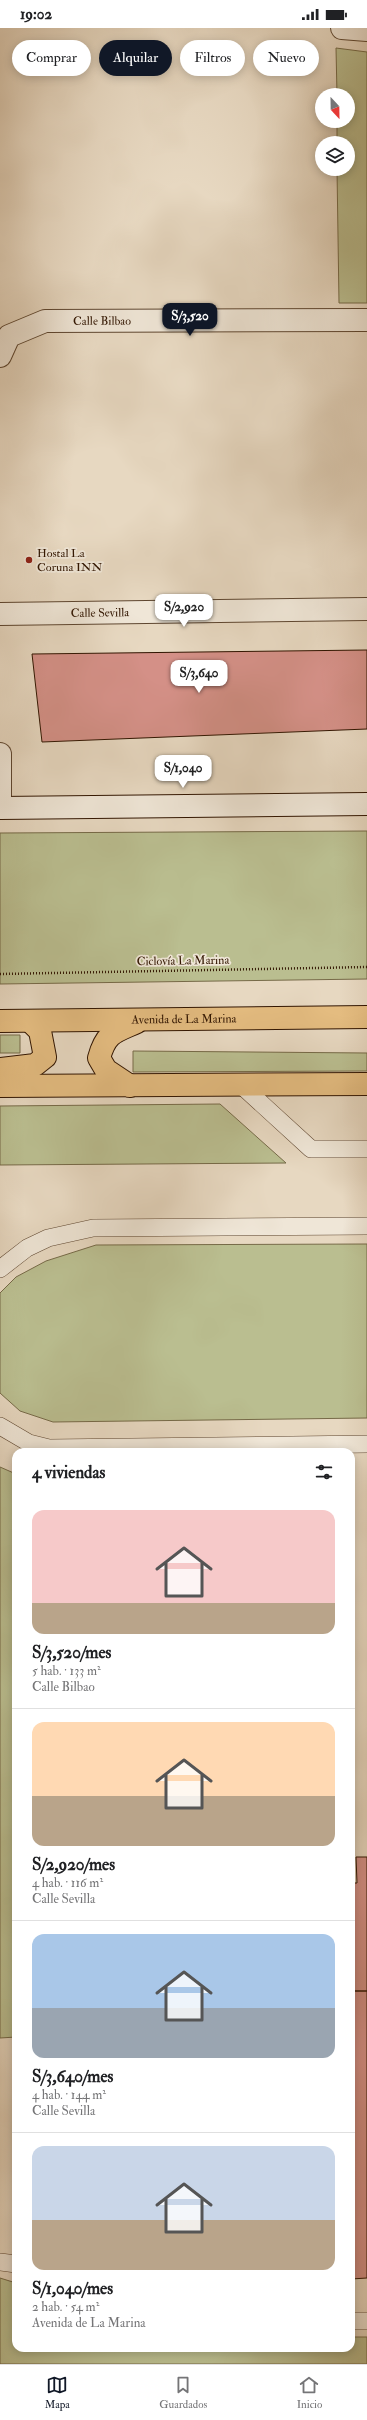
<!DOCTYPE html>
<html lang="es">
<head>
<meta charset="utf-8">
<style>
	body { margin:0; font-family:"IM FELL Double Pica",serif; background:#f6f6f6; color:#202124; height:100vh; display:flex; flex-direction:column; font-size:15px; white-space:nowrap }
	* { box-sizing:border-box; margin:0 }
	p { font-size:13px; color:#757577 }
	.icon { flex:none; width:22px; height:22px; fill:none; stroke:currentColor; stroke-width:2; stroke-linecap:round; stroke-linejoin:round }
	.map { position:relative; flex:1; overflow:hidden }
	.sheet { position:absolute; left:12px; top:1420px; width:343px; height:904px; display:flex; flex-direction:column; background:#fff; border-radius:12px; box-shadow:0 2px 10px #0003 }
	.sheet>* { flex:none }
	.top-card { position:absolute; left:12px; top:12px; width:343px; height:36px; display:flex; gap:8px }
	.needle { width:26px; rotate:158deg }
	.controls { position:absolute; left:315px; top:60px; display:grid; gap:8px }
	.controls a { display:grid; place-items:center; width:40px; height:40px; border-radius:50%; background:#fff; box-shadow:0 2px 10px #0003; font-size:20px }
	.price { position:absolute; translate:-50% -34px; padding:0 9px; border-radius:8px; background:#fff; color:#222; font-size:13px; line-height:26px; filter:drop-shadow(0 1px 2px #0008) }
	.price::after { content:''; position:absolute; left:50%; top:24px; width:12px; height:9px; margin-left:-6px; background:inherit; clip-path:polygon(0 0,100% 0,50% 100%) }
	.price.current { background:#111827; color:#fff }
	ul { padding:0; list-style:none }
	li { display:grid; align-content:center; gap:8px; height:212px; padding:0 20px }
	li+li { border-top:1px solid #e0e0e0 }
	li span { display:grid; place-items:center; height:124px; border-radius:12px; color:#555 }
	li>.icon { margin-inline-start:auto }
	span .icon { width:72px; height:72px; fill:#fffc; stroke-width:1 }
	li b { font-size:17px }
	h2 { display:flex; justify-content:space-between; align-items:center; height:48px; padding:0 20px; font-size:17px }
	.chip { padding:0 14px; border-radius:18px; background:#fff; box-shadow:0 2px 10px #0003; font-size:14px; line-height:36px }
	.chip.current { background:#111827; color:#fff }
	.status { display:flex; justify-content:space-between; align-items:center; height:28px; padding:0 20px; background:#fff; direction:ltr }
	.status svg { height:11px; fill:currentColor }
	.menu { display:flex; justify-content:space-around; align-items:center; height:56px; border-top:1px solid #e0e0e0; background:#fff; font-size:11px; color:#757577 }
	.menu a { display:grid; justify-items:center; gap:2px }
	.menu .current { color:#111827 }
	.map>svg:first-child { display:block }
	.green { fill:#babe90; stroke:#766a48 }
	.building { fill:#d49087; stroke:#311500 }
	.lines { fill:none; stroke-linecap:round; stroke-linejoin:round }
	.lane-casing { stroke:#5e4630; stroke-width:18 }
	.street-casing { stroke:#5e4630; stroke-width:24 }
	.secondary-casing { stroke:#311500; stroke-width:24 }
	.primary-casing { stroke:#311500; stroke-width:24 }
	.path { stroke:#311500; stroke-width:2.5; stroke-dasharray:1 2; stroke-linecap:butt }
	.lane { stroke:#efe6d7; stroke-width:17 }
	.street { stroke:#efe6d7; stroke-width:22 }
	.secondary { stroke:#efe6d7; stroke-width:22 }
	.primary { stroke:#e4bc80; stroke-width:22 }
	.poi-dot { fill:#8f2418; stroke:#efe6d7; stroke-width:1.5 }
	.labels { text-anchor:middle; dominant-baseline:central; stroke-width:3.5; stroke-linejoin:round; paint-order:stroke }
	.street-label { font-size:12px; fill:#311500; stroke:#efe6d7 }
	.poi-label { font-size:12px; fill:#311500; stroke:#efe6d7; text-anchor:start }
</style>
</head>
<body>
<div class="status"><b>19:02</b><svg viewBox="0 0 49 12"><path d="M0 12V9h3v3zM5 12V6h3v6zM10 12V3h3v9zM15 12V0h3v12zM26 1h20v11H26zM47 4h2v5h-2z"/></svg></div>
<div class="map">
<svg width="367" height="2336" viewBox="0 0 367 2336">
	<rect width="100%" height="100%" fill="#e7d8c1"/>
	<filter id="stains"><feTurbulence type="fractalNoise" baseFrequency=".005" numOctaves="4"/><feColorMatrix values="0 0 0 0 .2 0 0 0 0 .09 0 0 0 0 .02 0 0 0 .5 -.17"/></filter>
	<radialGradient id="worn" r=".72"><stop offset=".6" stop-color="#630" stop-opacity="0"/><stop offset="1" stop-color="#630" stop-opacity=".3"/></radialGradient>
	<path class="green" d="M 336,20 L 367,24 L 367,275 L 339,275 L 337,141 L 348,141 L 348,115 L 337,115 L 337,93 L 348,93 L 348,67 L 337,67 Z
		M 367,803 L 367,951 L 0,956 L 0,805 Z
		M 0,1007 L 20,1007 L 20,1025 L 0,1025 Z
		M 133,1023 L 367,1025 L 367,1043 L 133,1044 Z
		M 220,1076 L 286,1135 L 0,1137 L 0,1078 Z
		M 367,1216 L 367,1390 L 53,1394 L 20,1383 L 0,1365 L 0,1265 L 16,1249 L 46,1233 L 96,1217 Z
		M 0,1439 L 16,1446 L 16,2009 L 0,2010 Z
		M 0,2250 L 16,2255 L 16,2320 L 351,2320 L 351,2309 L 367,2309 L 367,2336 L 0,2336 Z"/>
	<path class="building" d="M 367,622 L 367,701 L 42,714 L 32,626 Z
		M 356,1829 L 367,1829 L 367,1963 L 351,1963 L 351,1855 L 357,1855 Z
		M 351,1963 L 367,1963 L 367,2250 L 351,2251 Z"/>
	<g class="lines">
		<g class="lane-casing">
			<path id="lane" d="M 241,1057 L 311,1121 L 367,1121
				M 0,1241 L 27,1220 L 48,1210 L 93,1200 L 367,1198
				M 0,1398 L 29,1415 L 49,1420 L 367,1416
				M 0,2234 L 16,2236
				M 351,2293 L 367,2293"/>
		</g>
		<g class="street-casing">
			<g id="street">
				<path d="M 342,0 L 367,2"/>
				<path id="s1" d="M 0,328 L 9,308 L 45,293 L 367,292"/>
				<path id="s2" d="M 0,586 L 367,581"/>
				<path d="M 0,726 L 0,780"/>
			</g>
		</g>
		<g class="secondary-casing">
			<path id="secondary" d="M 0,780 L 367,776"/>
		</g>
		<g class="primary-casing">
			<g id="primary">
				<path id="s3" d="M 0,993 L 367,989"/>
				<path d="M 0,1041 L 35,1037 L 45,1029 L 40,1003 L 30,993"/>
				<path d="M 0,1058 L 367,1056"/>
				<path d="M 130,1058 L 106,1042 L 99,1030 C 106,1004 115,1004 137,994"/>
			</g>
		</g>
		<path class="path" d="M 0,946 L 367,939"/>
		<use href="#lane" class="lane"/>
		<use href="#street" class="street"/>
		<use href="#secondary" class="secondary"/>
		<use href="#primary" class="primary"/>
	</g>
	<circle class="poi-dot" cx="29" cy="532" r="4"/>
	<g class="labels">
		<g class="street-label">
			<text stroke="none"><textPath href="#s1" startOffset="118">Calle Bilbao</textPath></text>
			<text stroke="none"><textPath href="#s2" startOffset="100">Calle Sevilla</textPath></text>
			<text transform="translate(183 933) rotate(-1)">Ciclovía La Marina</text>
			<text stroke="none"><textPath href="#s3" startOffset="184">Avenida de La Marina</textPath></text>
		</g>
		<g class="poi-label">
			<text x="37" y="525">Hostal La<tspan x="37" dy="14">Coruna INN</tspan></text>
		</g>
	</g>
	<rect width="100%" height="100%" filter="url(#stains)"/>
	<rect width="100%" height="100%" fill="url(#worn)"/>
</svg>
<div class="controls">
<a><svg class="needle" viewBox="-14 -14 28 28"><path d="M0-13l5 13h-10z" fill="#e53935"/><path d="M0 13l5-13h-10z" fill="#757577"/></svg></a>
<a><svg class="icon" aria-label="layers" viewBox="0 0 24 24"><path d="M12 4l9 5-9 5-9-5zM3 14l9 5 9-5"/></svg></a>
</div>
<b class="price current" style="left:190px;top:309px">S/3,520</b>
<b class="price" style="left:184px;top:600px">S/2,920</b>
<b class="price" style="left:199px;top:666px">S/3,640</b>
<b class="price" style="left:183px;top:761px">S/1,040</b>
<div class="top-card">
<a class="chip">Comprar</a>
<a class="chip current">Alquilar</a>
<a class="chip">Filtros</a>
<a class="chip">Nuevo</a>
</div>
<section class="sheet">
<h2>4 viviendas<svg class="icon" aria-label="filters" viewBox="0 0 24 24"><path d="M4 7h16M4 17h16"/><circle cx="9" cy="7" r="2"/><circle cx="15" cy="17" r="2"/></svg></h2>
<ul>
<li><span style="background:linear-gradient(#f6c9c9 75%,#b9a48a 0)"><svg class="icon" aria-label="home" viewBox="0 0 24 24"><path d="M3 11l9-7 9 7M6 9v11h12V9"/></svg></span><div><b>S/3,520/mes</b><p>5 hab. · 133 m²</p><p>Calle Bilbao</p></div></li>
<li><span style="background:linear-gradient(#ffd9b3 60%,#b9a48a 0)"><svg class="icon" aria-label="home" viewBox="0 0 24 24"><path d="M3 11l9-7 9 7M6 9v11h12V9"/></svg></span><div><b>S/2,920/mes</b><p>4 hab. · 116 m²</p><p>Calle Sevilla</p></div></li>
<li><span style="background:linear-gradient(#a9c7e8 60%,#9aa5b1 0)"><svg class="icon" aria-label="home" viewBox="0 0 24 24"><path d="M3 11l9-7 9 7M6 9v11h12V9"/></svg></span><div><b>S/3,640/mes</b><p>4 hab. · 144 m²</p><p>Calle Sevilla</p></div></li>
<li><span style="background:linear-gradient(#c9d6e8 60%,#b9a48a 0)"><svg class="icon" aria-label="home" viewBox="0 0 24 24"><path d="M3 11l9-7 9 7M6 9v11h12V9"/></svg></span><div><b>S/1,040/mes</b><p>2 hab. · 54 m²</p><p>Avenida de La Marina</p></div></li>
</ul>
</section>
</div>
<nav class="menu">
<a class="current"><svg class="icon" aria-label="map" viewBox="0 0 24 24"><path d="M3 6l6-2 6 2 6-2v14l-6 2-6-2-6 2zM9 4v14M15 6v14"/></svg>Mapa</a>
<a><svg class="icon" aria-label="saved" viewBox="0 0 24 24"><path d="M7 4h10v16l-5-4-5 4z"/></svg>Guardados</a>
<a><svg class="icon" aria-label="home" viewBox="0 0 24 24"><path d="M3 11l9-7 9 7M6 9v11h12V9"/></svg>Inicio</a>
</nav>
</body>
</html>
